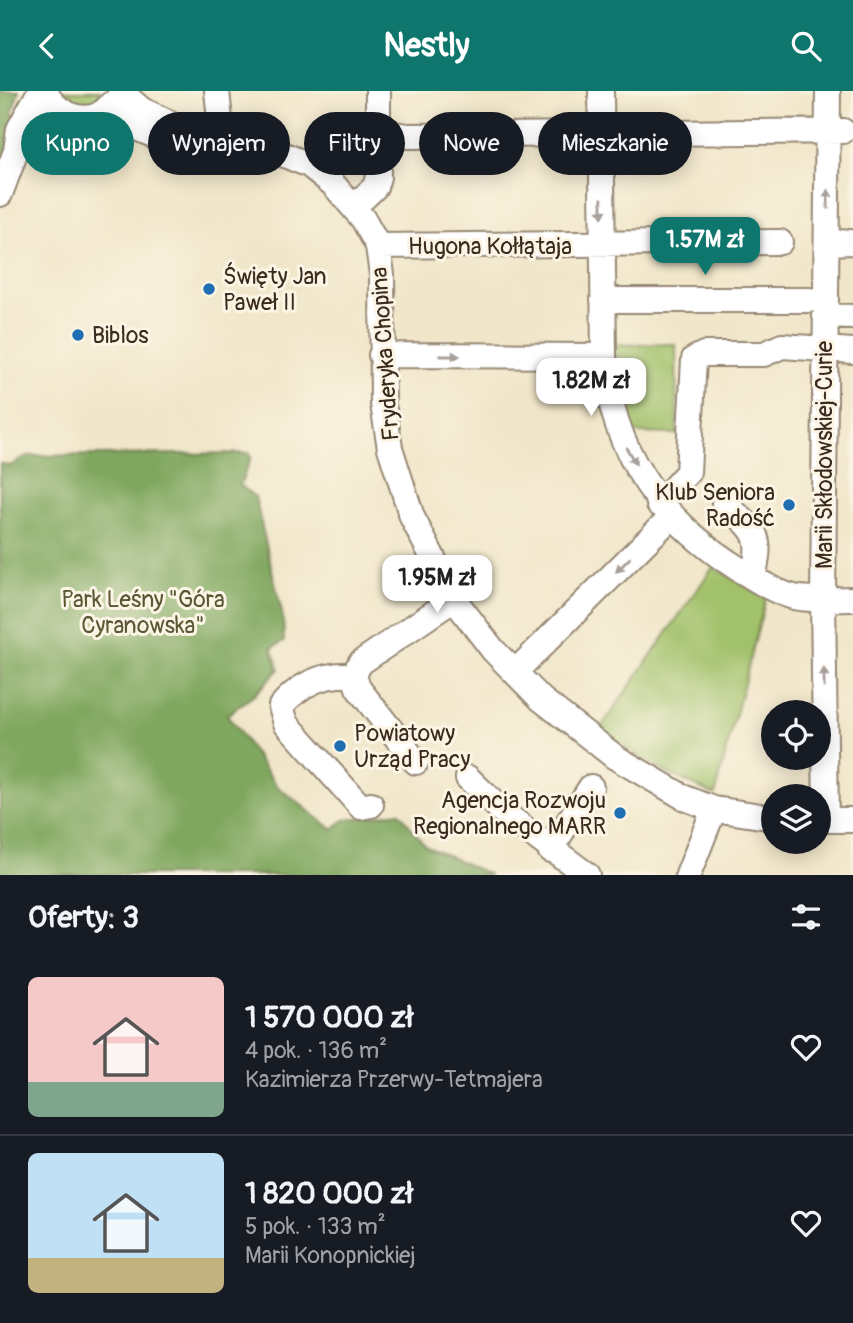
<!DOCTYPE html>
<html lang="pl">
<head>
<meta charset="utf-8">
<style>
	body { margin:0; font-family:Pangolin,sans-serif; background:#242831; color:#f1f3f6; height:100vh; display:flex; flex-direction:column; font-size:26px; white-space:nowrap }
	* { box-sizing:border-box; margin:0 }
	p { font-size:23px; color:#9ea1a6 }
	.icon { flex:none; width:38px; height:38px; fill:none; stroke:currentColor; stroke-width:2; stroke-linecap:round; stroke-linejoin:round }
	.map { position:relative; height:784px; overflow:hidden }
	.details { display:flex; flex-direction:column; background:#171b24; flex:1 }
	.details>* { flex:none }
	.hud { position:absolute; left:21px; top:21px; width:812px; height:63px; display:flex; gap:14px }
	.controls { position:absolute; left:761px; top:609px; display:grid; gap:14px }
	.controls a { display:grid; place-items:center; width:70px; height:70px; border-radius:50%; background:#171b24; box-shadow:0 4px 18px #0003; font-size:35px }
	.price { position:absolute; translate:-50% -60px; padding:0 16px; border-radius:14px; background:#fff; color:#222; font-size:23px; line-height:46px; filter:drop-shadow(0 2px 4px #0008) }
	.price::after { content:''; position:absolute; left:50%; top:42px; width:21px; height:16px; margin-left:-10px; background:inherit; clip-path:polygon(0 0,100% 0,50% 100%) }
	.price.on { background:#0f766e; color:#fff }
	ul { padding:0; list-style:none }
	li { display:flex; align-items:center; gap:21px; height:175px; padding:0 28px }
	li+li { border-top:2px solid #363941 }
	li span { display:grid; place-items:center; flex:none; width:196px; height:140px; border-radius:10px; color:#555 }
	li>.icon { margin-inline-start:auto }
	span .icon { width:84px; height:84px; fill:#fffc; stroke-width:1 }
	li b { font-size:30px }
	h2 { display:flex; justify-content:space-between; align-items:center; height:84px; padding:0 28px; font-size:30px }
	.tag { padding:0 24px; border-radius:32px; background:#171b24; box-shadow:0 4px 18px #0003; font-size:24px; line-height:63px }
	.tag.on { background:#0f766e; color:#fff }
	header { display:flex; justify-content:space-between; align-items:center; height:91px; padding:0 28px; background:#0f766e; color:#fff; font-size:32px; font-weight:800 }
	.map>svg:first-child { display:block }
	.green { fill:#a1c16a; stroke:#6e7644; stroke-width:2 }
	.forest { fill:#80a75e; stroke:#5e683e; stroke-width:2 }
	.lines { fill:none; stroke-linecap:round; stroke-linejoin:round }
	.minor-casing { stroke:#968874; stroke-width:28 }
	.minor { stroke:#fff; stroke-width:24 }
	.oneway { fill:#a79f9a }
	.poi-dot { fill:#1f6fb2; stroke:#fcf5e5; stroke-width:2.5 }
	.labels { text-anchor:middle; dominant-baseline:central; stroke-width:6; stroke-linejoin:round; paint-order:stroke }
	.street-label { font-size:23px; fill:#3b2a1e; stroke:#fcf5e5 }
	.poi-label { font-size:23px; fill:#3b2a1e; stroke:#fcf5e5; text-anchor:start }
	.park-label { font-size:23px; fill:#5a5735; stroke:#fcf5e5 }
</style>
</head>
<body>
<header><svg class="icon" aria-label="back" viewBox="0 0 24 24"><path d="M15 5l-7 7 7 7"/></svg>Nestly<svg class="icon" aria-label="search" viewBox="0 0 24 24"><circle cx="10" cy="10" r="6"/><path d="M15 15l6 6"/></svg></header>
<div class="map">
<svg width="853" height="784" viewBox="0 0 853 784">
	<rect width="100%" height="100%" fill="#fcf5e5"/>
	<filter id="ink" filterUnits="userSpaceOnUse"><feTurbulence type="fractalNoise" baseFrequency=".0143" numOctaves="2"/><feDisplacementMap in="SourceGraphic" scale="14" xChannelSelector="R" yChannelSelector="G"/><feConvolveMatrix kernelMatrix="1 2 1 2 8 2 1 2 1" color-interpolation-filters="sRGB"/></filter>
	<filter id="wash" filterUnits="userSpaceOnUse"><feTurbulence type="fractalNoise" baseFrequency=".00686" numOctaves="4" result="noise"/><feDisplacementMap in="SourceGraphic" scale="28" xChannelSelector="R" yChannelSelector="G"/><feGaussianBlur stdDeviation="1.57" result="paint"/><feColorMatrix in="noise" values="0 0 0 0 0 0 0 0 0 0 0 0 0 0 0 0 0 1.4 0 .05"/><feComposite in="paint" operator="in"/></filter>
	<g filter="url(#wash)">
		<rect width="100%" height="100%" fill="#f1e6c9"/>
		<path class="green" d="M 60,0 L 100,0 L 103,6 L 84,17 L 64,8 Z
			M 676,253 L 677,343 L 632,342 L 616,284 L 616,254 Z
			M 713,476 L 766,507 L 715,704 L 657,677 L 599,639 Z"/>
		<path class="forest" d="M 0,0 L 19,0 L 12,23 L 18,27 L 0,77 Z
			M 249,362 L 251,366 L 240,394 L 255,406 L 283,526 L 284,550 L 272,557 L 279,578 L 254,604 L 227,624 L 278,696 L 332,738 L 344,729 L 399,721 L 425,754 L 490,784 L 0,784 L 0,372 L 10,375 L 27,365 Z"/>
	</g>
	<g filter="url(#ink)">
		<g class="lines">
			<g class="minor-casing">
				<path id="minor" d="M 45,0 C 57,26 92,38 111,13
					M 120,0 L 142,19 L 200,46
					M 601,0 L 604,265 C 611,359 658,427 737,477 C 755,488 774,501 794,506 C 813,510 834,508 853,508
					M 101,22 L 174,53 L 282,63 L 309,74 L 334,94 L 363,128 L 378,155 L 382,184 L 383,313 L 390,357 L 412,426 L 454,508 L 493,559 L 541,608 L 615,666 L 685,707 L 714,718 L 774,727
					M 379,41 L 408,45 L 843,40
					M 216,55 L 220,29 L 217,0
					M 16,60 L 53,27 L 65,22
					M 0,103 L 16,60 L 19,38 L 40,0
					M 354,116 L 375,96 L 378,86 L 378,0
					M 828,152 L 853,151
					M 378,155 L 780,151
					M 603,209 L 809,209
					M 825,225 L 853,226
					M 381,264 L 604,265
					M 724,412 C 755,440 764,442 753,486
					M 659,413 L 688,381 L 694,268 L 704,263 L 764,263 L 782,255 L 853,260
					M 515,581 L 671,426
					M 354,584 C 324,582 301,592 281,615 L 286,632 L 361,716 L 371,714
					M 416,671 L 358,597 L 354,584 L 360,572 L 454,508
					M 468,687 L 505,723 L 587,784
					M 819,729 L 853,729
					M 826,729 L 823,508 L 828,0
					M 550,759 L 591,696
					M 688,784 L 714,718"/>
			</g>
			<use href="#minor" class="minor"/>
		</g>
		<defs><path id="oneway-solid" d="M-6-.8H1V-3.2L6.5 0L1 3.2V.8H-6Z" transform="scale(1.75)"/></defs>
		<g class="oneway">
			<use href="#oneway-solid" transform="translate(828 108) rotate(-90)"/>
			<use href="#oneway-solid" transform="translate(602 117) rotate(89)"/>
			<use href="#oneway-solid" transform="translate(450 265)"/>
			<use href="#oneway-solid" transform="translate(631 365) rotate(60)"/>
			<use href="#oneway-solid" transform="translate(623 474) rotate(135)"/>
			<use href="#oneway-solid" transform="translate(824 587) rotate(-91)"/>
		</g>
	</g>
	<g class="poi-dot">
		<circle cx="209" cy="198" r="7"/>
		<circle cx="78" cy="244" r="7"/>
		<circle cx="789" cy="414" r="7"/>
		<circle cx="340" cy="655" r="7"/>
		<circle cx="620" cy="722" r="7"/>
	</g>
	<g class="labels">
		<g class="street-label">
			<text x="490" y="155">Hugona Kołłątaja</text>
			<text transform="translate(385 263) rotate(-94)">Fryderyka Chopina</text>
			<text transform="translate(824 364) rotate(-90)">Marii Skłodowskiej-Curie</text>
		</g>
		<g class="poi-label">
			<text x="223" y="185">Święty Jan<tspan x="223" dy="26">Paweł II</tspan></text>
			<text x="92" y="244">Biblos</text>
			<text x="775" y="401" text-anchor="end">Klub Seniora<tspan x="775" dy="26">Radość</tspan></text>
			<text x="354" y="642">Powiatowy<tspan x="354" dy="26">Urząd Pracy</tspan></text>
			<text x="606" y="709" text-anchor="end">Agencja Rozwoju<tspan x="606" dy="26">Regionalnego MARR</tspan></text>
		</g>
		<g class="park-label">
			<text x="143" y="508">Park Leśny "Góra<tspan x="143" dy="26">Cyranowska"</tspan></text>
		</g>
	</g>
</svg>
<div class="controls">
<a><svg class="icon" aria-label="locate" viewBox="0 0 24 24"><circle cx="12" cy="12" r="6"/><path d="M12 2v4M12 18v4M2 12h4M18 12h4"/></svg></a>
<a><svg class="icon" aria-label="layers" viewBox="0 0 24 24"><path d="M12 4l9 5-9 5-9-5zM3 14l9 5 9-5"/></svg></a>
</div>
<b class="price on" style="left:705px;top:186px">1.57M zł</b>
<b class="price" style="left:591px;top:327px">1.82M zł</b>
<b class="price" style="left:437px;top:524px">1.95M zł</b>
<div class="hud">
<a class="tag on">Kupno</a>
<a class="tag">Wynajem</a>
<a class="tag">Filtry</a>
<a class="tag">Nowe</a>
<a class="tag">Mieszkanie</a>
</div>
</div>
<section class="details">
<h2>Oferty: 3<svg class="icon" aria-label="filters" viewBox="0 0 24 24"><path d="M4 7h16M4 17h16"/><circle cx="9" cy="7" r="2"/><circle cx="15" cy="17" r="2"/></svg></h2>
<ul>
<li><span style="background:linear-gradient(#f6c9c9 75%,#7fa58c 0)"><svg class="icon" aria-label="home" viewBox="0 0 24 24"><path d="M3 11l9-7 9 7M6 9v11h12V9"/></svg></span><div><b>1 570 000 zł</b><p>4 pok. · 136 m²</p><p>Kazimierza Przerwy-Tetmajera</p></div><svg class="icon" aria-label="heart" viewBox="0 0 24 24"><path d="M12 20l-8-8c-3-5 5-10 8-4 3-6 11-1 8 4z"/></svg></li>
<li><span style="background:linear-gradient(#bfe0f5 75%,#c2b280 0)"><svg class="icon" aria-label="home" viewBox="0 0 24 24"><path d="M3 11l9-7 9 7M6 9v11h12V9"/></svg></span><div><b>1 820 000 zł</b><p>5 pok. · 133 m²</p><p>Marii Konopnickiej</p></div><svg class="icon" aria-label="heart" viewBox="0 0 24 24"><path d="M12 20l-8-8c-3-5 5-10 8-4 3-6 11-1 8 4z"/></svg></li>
</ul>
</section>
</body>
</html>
